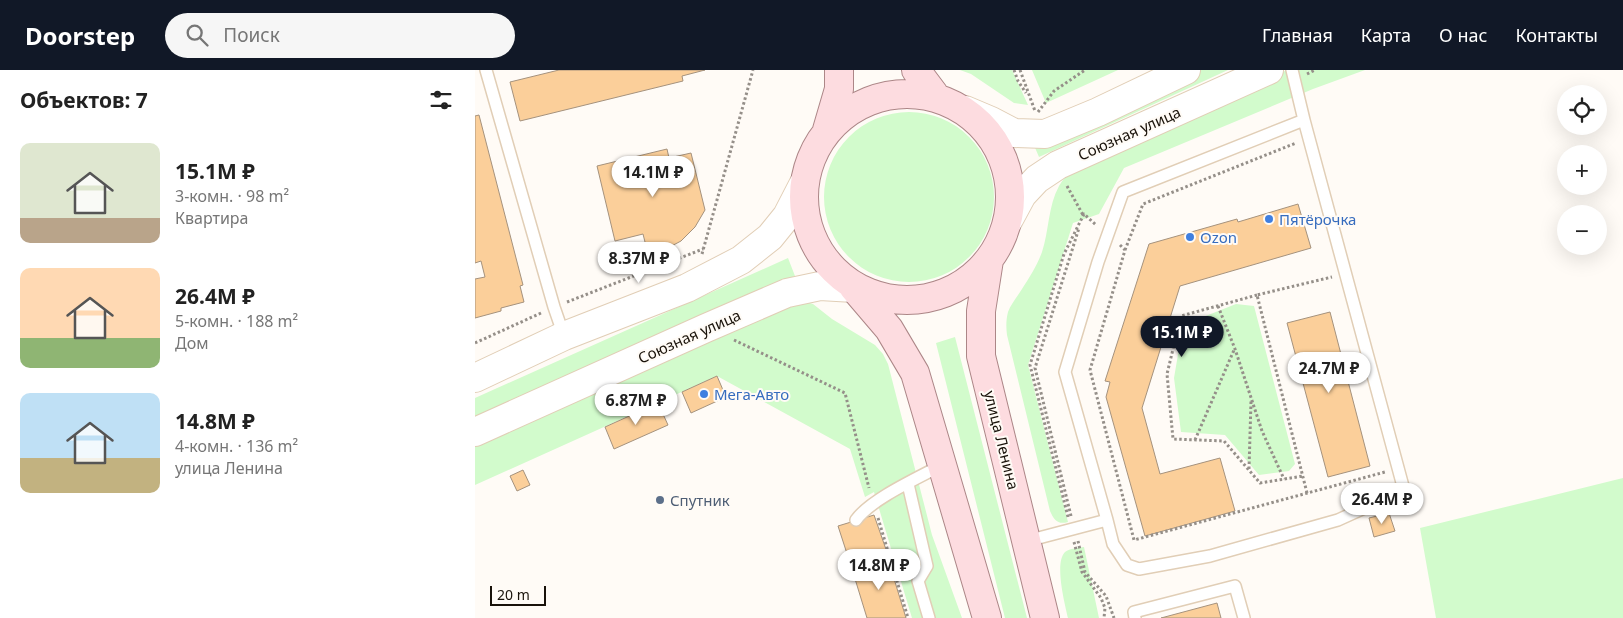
<!DOCTYPE html>
<html lang="ru">
<head>
<meta charset="utf-8">
<style>
	body { margin:0; font-family:"Noto Sans",sans-serif; background:#f6f6f6; color:#222; height:100vh; display:flex; flex-direction:column; font-size:19px; white-space:nowrap }
	* { box-sizing:border-box; margin:0 }
	p { font-size:16px; color:#767676 }
	.icon { flex:none; width:28px; height:28px; fill:none; stroke:currentColor; stroke-width:2; stroke-linecap:round; stroke-linejoin:round }
	.map { position:relative; flex:1; overflow:hidden }
	.drawer { display:flex; flex-direction:column; background:#fff; width:475px }
	.drawer>* { flex:none }
	.fabs { position:absolute; left:1082px; top:15px; display:grid; gap:10px }
	.fabs a { display:grid; place-items:center; width:50px; height:50px; border-radius:50%; background:#fff; box-shadow:0 5px 20px #0002; font-size:25px }
	.scale { position:absolute; left:15px; bottom:12px; width:56px; box-sizing:border-box; padding-left:5px; border:2px solid #19120a; border-top:0; font-size:14px; line-height:18px; white-space:nowrap; color:#19120a; -webkit-text-stroke:4px #fffbf6; paint-order:stroke }
	.price { position:absolute; translate:-50% -42px; padding:0 11px; border-radius:18px; background:#fff; color:#222; font-size:16px; line-height:32px; filter:drop-shadow(0 1px 2px #0008) }
	.price::after { content:''; position:absolute; left:50%; top:30px; width:15px; height:11px; margin-left:-8px; background:inherit; clip-path:polygon(0 0,100% 0,50% 100%) }
	.price.selected { background:#111827; color:#fff }
	ul { padding:0; list-style:none }
	li { display:flex; align-items:center; gap:15px; height:125px; padding:0 20px }
	li span { display:grid; place-items:center; flex:none; width:140px; height:100px; border-radius:10px; color:#555 }
	li>.icon { margin-inline-start:auto }
	span .icon { width:60px; height:60px; fill:#fffc; stroke-width:1 }
	li b { font-size:21px }
	h2 { display:flex; justify-content:space-between; align-items:center; height:60px; padding:0 20px; font-size:21px }
	header { display:flex; align-items:center; gap:30px; box-sizing:border-box; height:70px; padding:0 25px; background:#111827; color:#fff }
	header strong { font-size:24px }
	nav { display:flex; gap:28px; margin-inline-start:auto; font-size:18px }
	.search { width:350px; height:45px; background:#f6f6f6; display:flex; align-items:center; gap:12px; box-sizing:border-box; padding:0 18px; border-radius:28px; color:#767676; font-size:19px }
	main { display:flex; flex:1; min-height:0 }
	.map>svg:first-child { display:block }
	.green { fill:#d2fbcc }
	.building { fill:#fbcf9a; stroke:#a5927d }
	.lines { fill:none; stroke-linecap:round; stroke-linejoin:round }
	.service-casing { stroke:#e1ceb6; stroke-width:14 }
	.secondary-casing { stroke:#e1ceb6; stroke-width:30 }
	.primary-casing { stroke:#ac8687; stroke-width:30 }
	.path { stroke:#958f89; stroke-width:3; stroke-dasharray:2.5 2.5; stroke-linecap:butt }
	.service { stroke:#fff; stroke-width:11 }
	.secondary { stroke:#fff; stroke-width:28 }
	.primary { stroke:#fddce0; stroke-width:28 }
	.shop-dot { fill:#3f7fe0; stroke:#fffbf6; stroke-width:2 }
	.service-dot { fill:#5c6f8a; stroke:#fffbf6; stroke-width:2 }
	.labels { text-anchor:middle; dominant-baseline:central; stroke-width:4; stroke-linejoin:round; paint-order:stroke }
	.street-label { font-size:15px; fill:#19120a; stroke:#fffbf6 }
	.shop-label { font-size:15px; fill:#366cbe; stroke:#fffbf6; text-anchor:start }
	.service-label { font-size:15px; fill:#4e5e75; stroke:#fffbf6; text-anchor:start }
</style>
</head>
<body>
<header>
<strong>Doorstep</strong>
<div class="search"><svg class="icon" aria-label="search" viewBox="0 0 24 24"><circle cx="10" cy="10" r="6"/><path d="M15 15l6 6"/></svg>Поиск</div>
<nav><a>Главная</a><a>Карта</a><a>О нас</a><a>Контакты</a></nav>
</header>
<main>
<section class="drawer">
<h2>Объектов: 7<svg class="icon" aria-label="filters" viewBox="0 0 24 24"><path d="M4 7h16M4 17h16"/><circle cx="9" cy="7" r="2"/><circle cx="15" cy="17" r="2"/></svg></h2>
<ul>
<li><span style="background:linear-gradient(#dfe7d0 75%,#b9a48a 0)"><svg class="icon" aria-label="home" viewBox="0 0 24 24"><path d="M3 11l9-7 9 7M6 9v11h12V9"/></svg></span><div><b>15.1M ₽</b><p>3-комн. · 98 m²</p><p>Квартира</p></div></li>
<li><span style="background:linear-gradient(#ffd9b3 70%,#8fb573 0)"><svg class="icon" aria-label="home" viewBox="0 0 24 24"><path d="M3 11l9-7 9 7M6 9v11h12V9"/></svg></span><div><b>26.4M ₽</b><p>5-комн. · 188 m²</p><p>Дом</p></div></li>
<li><span style="background:linear-gradient(#bfe0f5 65%,#c2b280 0)"><svg class="icon" aria-label="home" viewBox="0 0 24 24"><path d="M3 11l9-7 9 7M6 9v11h12V9"/></svg></span><div><b>14.8M ₽</b><p>4-комн. · 136 m²</p><p>улица Ленина</p></div></li>
</ul>
</section>
<div class="map">
<svg width="1148" height="548" viewBox="0 0 1148 548">
	<rect width="100%" height="100%" fill="#fffbf6"/>
	<path class="green" d="M 485,0 L 537,0 L 553,35 L 539,33 L 496,4 Z
		M 557,0 L 643,0 L 571,33 Z
		M 715,0 L 753,0 L 564,87 L 558,73 Z
		M 812,0 L 890,0 L 838,19 L 649,98 L 624,144 L 598,153 L 553,295 L 593,452 C 583,455 579,450 575,441 L 532,265 C 531,257 531,250 533,242 C 536,234 542,227 547,219 C 554,208 562,196 567,182 C 574,161 573,136 584,116 C 591,103 604,96 616,89 Z
		M349 127a85 85 0 1 1 170 0a85 85 0 1 1-170 0Z
		M 313,188 L 320,206 L 0,350 L 0,328 Z
		M 328,231 L 338,234 L 357,249 L 400,275 L 408,284 L 413,294 L 457,465 L 487,548 L 437,548 L 399,422 L 390,427 L 375,379 L 242,306 L 0,415 L 0,373 Z
		M 761,234 L 779,236 L 820,394 L 814,401 L 784,405 L 750,365 L 706,362 L 699,308 L 708,255 Z
		M 480,267 L 552,548 L 530,548 L 461,273 Z
		M 1148,408 L 1148,548 L 961,548 L 945,458 Z
		M 609,477 L 624,548 L 593,548 C 590,534 579,493 590,482 C 595,478 603,478 609,477 Z"/>
	<path class="building" d="M 84,0 L 230,0 L 207,6 L 208,11 L 45,51 L 35,12 Z
		M 4,45 L 48,215 L 45,216 L 49,232 L 26,238 L 26,241 L 0,248 L 0,209 L 10,207 L 6,191 L 0,193 L 0,46 Z
		M 192,79 L 194,88 L 216,83 L 230,140 L 220,157 L 206,171 L 189,180 L 173,184 L 168,164 L 140,171 L 122,96 Z
		M 823,134 L 836,178 L 705,216 L 667,338 L 685,404 L 745,388 L 760,441 L 670,466 L 631,327 L 635,312 L 630,311 L 674,174 L 762,149 L 763,152 Z
		M 855,242 L 895,396 L 853,407 L 812,253 Z
		M 242,306 L 251,327 L 216,343 L 207,322 Z
		M 183,333 L 193,355 L 139,379 L 130,357 Z
		M 48,400 L 55,415 L 42,421 L 35,406 Z
		M 914,443 L 920,461 L 899,467 L 894,448 Z
		M 399,445 L 414,488 L 377,499 L 363,456 Z
		M 413,489 L 431,548 L 392,548 L 377,499 Z
		M 742,533 L 746,548 L 686,548 Z"/>
	<g class="lines">
		<g class="service-casing">
			<path id="service" d="M 11,0 L 79,237 L 89,266
				M 817,0 L 829,50
				M 433,414 L 452,496 L 443,511 L 454,548
				M 381,450 C 396,429 443,408 467,395
				M 552,471 L 632,450 L 638,474 L 652,495 L 664,499 L 735,486 L 863,450 L 929,420 L 829,50 L 648,122 L 623,192 L 590,302 L 632,450
				M 660,548 L 659,542 L 760,516 L 769,548"/>
		</g>
		<g class="secondary-casing">
			<path id="secondary" d="M 490,40 L 516,51 L 539,63 L 570,64 L 623,42 L 711,0
				M 533,151 L 547,125 L 562,109 L 583,95 L 794,0
				M 0,308 L 89,266 L 212,218 L 266,190 L 295,167 L 312,146 L 329,113
				M 0,362 L 231,258 L 312,223 L 345,216 L 379,218"/>
		</g>
		<g class="primary-casing">
			<path id="primary" d="M 441,0 L 459,24
				M329 127a103 103 0 1 1 206 0a103 103 0 1 1-206 0Z
				M 352,60 L 364,19 L 364,0
				M 514,190 L 506,241 L 506,286 L 570,548
				M 379,218 L 414,259 L 440,303 L 512,548"/>
		</g>
		<path class="path" d="M 539,0 L 543,11 L 551,23
			M 545,0 L 560,41
			M 832,4 L 840,0
			M 563,42 L 579,21 L 610,0
			M 592,116 L 608,145
			M 645,175 L 650,180 L 615,300 L 659,470 L 910,402
			M 650,180 L 668,134 L 821,73
			M 227,184 L 278,0
			M 782,225 L 706,246 L 692,304 L 698,369 L 749,371 L 785,413 L 828,406
			M 92,232 L 228,179
			M 743,236 L 760,279 L 787,361 L 809,409
			M 259,270 L 370,323 L 394,418
			M 0,273 L 66,243
			M 720,370 L 759,280
			M 774,399 L 776,331
			M 832,423 L 782,225 L 857,207
			M 596,446 L 560,298 L 604,158
			M 593,447 L 555,295 L 589,184 L 609,144 L 621,155
			M 403,448 L 433,548
			M 603,471 L 610,502 L 631,526 L 639,548
			M 599,472 L 607,502 L 626,528 L 630,538 L 629,548"/>
		<use href="#service" class="service"/>
		<use href="#secondary" class="secondary"/>
		<use href="#primary" class="primary"/>
	</g>
	<g class="shop-dot">
		<circle cx="794" cy="149" r="5"/>
		<circle cx="715" cy="167" r="5"/>
		<circle cx="229" cy="324" r="5"/>
	</g>
	<circle class="service-dot" cx="185" cy="430" r="5"/>
	<g class="labels">
		<g class="street-label">
			<text transform="translate(654 63) rotate(-24)">Союзная улица</text>
			<text transform="translate(214 266) rotate(-24)">Союзная улица</text>
			<text transform="translate(527 370) rotate(76)">улица Ленина</text>
		</g>
		<g class="shop-label">
			<text x="804" y="149">Пятёрочка</text>
			<text x="725" y="167">Ozon</text>
			<text x="239" y="324">Мега-Авто</text>
		</g>
		<g class="service-label">
			<text x="195" y="430">Спутник</text>
		</g>
	</g>
</svg>
<div class="fabs">
<a><svg class="icon" aria-label="locate" viewBox="0 0 24 24"><circle cx="12" cy="12" r="6"/><path d="M12 2v4M12 18v4M2 12h4M18 12h4"/></svg></a>
<a>+</a>
<a>−</a>
</div>
<div class="scale">20 m</div>
<b class="price" style="left:178px;top:128px">14.1M ₽</b>
<b class="price" style="left:164px;top:214px">8.37M ₽</b>
<b class="price selected" style="left:707px;top:288px">15.1M ₽</b>
<b class="price" style="left:854px;top:324px">24.7M ₽</b>
<b class="price" style="left:161px;top:356px">6.87M ₽</b>
<b class="price" style="left:907px;top:455px">26.4M ₽</b>
<b class="price" style="left:404px;top:521px">14.8M ₽</b>
</div>
</main>
</body>
</html>
